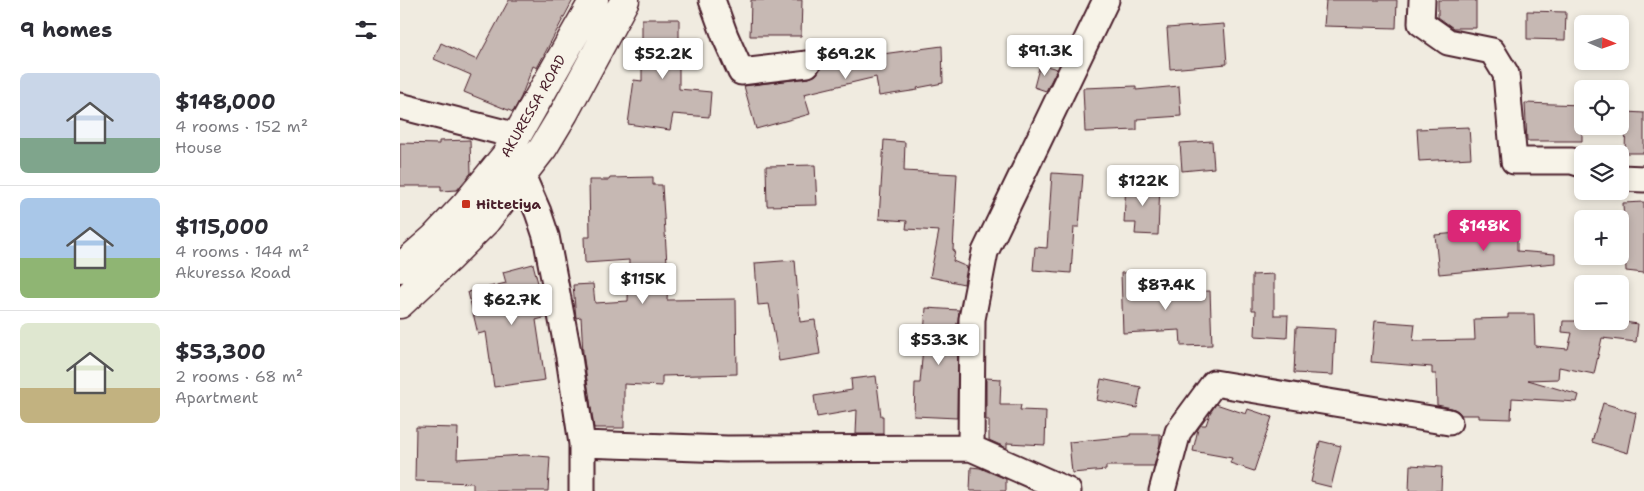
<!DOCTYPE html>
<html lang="en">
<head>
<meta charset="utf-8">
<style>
	body { margin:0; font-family:"Shantell Sans",sans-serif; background:#f2f2f3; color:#2b2b33; height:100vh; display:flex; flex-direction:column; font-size:19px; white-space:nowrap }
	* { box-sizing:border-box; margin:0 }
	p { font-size:16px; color:#7c7c81 }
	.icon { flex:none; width:28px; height:28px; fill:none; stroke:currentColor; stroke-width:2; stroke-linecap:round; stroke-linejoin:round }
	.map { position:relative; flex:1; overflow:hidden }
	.details { display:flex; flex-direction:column; background:#fff; width:400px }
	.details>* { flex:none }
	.needle { width:32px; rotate:92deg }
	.tools { position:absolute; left:1174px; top:15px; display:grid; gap:10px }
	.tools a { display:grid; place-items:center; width:55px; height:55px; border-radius:8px; background:#fff; box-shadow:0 2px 8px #0003; font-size:25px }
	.price { position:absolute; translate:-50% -42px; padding:0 11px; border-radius:5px; background:#fff; color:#222; font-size:16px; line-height:32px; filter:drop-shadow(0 1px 2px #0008) }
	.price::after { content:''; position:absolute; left:50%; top:30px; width:15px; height:11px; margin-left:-8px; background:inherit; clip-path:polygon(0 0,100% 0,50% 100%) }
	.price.selected { background:#db2777; color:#fff }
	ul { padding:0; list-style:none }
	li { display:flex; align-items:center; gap:15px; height:125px; padding:0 20px }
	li+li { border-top:1px solid #e1e1e2 }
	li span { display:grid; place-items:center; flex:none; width:140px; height:100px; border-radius:8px; color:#555 }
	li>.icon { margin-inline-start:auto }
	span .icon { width:60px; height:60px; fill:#fffc; stroke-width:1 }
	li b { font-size:21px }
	h2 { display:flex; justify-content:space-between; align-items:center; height:60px; padding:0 20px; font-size:21px }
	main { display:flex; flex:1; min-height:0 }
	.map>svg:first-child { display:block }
	.building { fill:#c6b8b3; stroke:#4a1f2b }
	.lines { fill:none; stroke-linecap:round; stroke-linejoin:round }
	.street-casing { stroke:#4a1f2b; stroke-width:29 }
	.highway-casing { stroke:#4a1f2b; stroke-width:31 }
	.street { stroke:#f7f3e8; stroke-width:25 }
	.highway { stroke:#f7f3e8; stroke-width:28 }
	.poi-dot { fill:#c8321e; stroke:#f7f3e8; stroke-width:2 }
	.labels { text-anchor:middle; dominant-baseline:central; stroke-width:4; stroke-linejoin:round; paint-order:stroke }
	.street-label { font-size:14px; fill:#4a1f2b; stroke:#f7f3e8 }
	.poi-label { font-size:14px; font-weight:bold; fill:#4a1f2b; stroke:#f7f3e8; text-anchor:start }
</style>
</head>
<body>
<main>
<section class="details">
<h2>9 homes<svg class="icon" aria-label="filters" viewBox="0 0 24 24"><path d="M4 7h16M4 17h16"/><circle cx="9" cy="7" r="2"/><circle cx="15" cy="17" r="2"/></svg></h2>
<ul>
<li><span style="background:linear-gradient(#c9d6e8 65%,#7fa58c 0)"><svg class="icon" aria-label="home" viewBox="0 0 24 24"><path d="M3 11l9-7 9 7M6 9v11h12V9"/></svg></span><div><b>$148,000</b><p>4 rooms · 152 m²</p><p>House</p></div></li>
<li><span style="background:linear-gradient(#a9c7e8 60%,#8fb573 0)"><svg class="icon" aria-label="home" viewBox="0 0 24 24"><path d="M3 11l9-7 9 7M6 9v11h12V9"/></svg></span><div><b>$115,000</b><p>4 rooms · 144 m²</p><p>Akuressa Road</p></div></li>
<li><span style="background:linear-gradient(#dfe7d0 65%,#c2b280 0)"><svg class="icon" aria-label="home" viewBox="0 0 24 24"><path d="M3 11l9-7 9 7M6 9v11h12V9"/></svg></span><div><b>$53,300</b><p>2 rooms · 68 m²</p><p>Apartment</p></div></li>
</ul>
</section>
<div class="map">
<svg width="1244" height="491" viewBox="0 0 1244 491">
	<rect width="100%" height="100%" fill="#f0ebe0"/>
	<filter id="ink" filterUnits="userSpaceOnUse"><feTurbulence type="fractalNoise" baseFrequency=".02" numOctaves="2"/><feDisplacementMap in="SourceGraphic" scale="10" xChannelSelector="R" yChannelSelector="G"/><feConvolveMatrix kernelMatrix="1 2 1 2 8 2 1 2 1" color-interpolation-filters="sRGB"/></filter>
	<g filter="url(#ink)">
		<path class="building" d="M 109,0 L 173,0 L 137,68 L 133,66 L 121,97 L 113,112 L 64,92 L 71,75 L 34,59 L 41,43 L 77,60 Z
			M 351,0 L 402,0 L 401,36 L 350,36 Z
			M 926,0 L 997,0 L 996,28 L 924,26 Z
			M 1038,0 L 1076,0 L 1076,28 L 1053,28 L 1038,17 Z
			M 1127,11 L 1166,12 L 1165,40 L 1127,39 Z
			M 242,19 L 279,19 L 279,89 L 311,92 L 309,117 L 273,114 L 270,130 L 228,124 L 234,80 L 242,81 Z
			M 824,24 L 827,64 L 770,69 L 767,28 Z
			M 457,44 L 460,57 L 542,46 L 543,83 L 517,88 L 518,90 L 479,96 L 476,77 L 404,94 L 410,114 L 356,129 L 344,86 L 409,78 L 416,75 L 420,69 L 421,62 L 417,54 Z
			M 640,64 L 657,69 L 646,91 L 634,87 Z
			M 736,86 L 736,90 L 779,86 L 781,116 L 737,119 L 737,130 L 685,132 L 683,88 Z
			M 1125,103 L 1182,105 L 1182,141 L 1127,141 Z
			M 1226,112 L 1244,113 L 1244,153 L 1225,153 Z
			M 1069,127 L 1071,158 L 1019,161 L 1017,129 Z
			M 70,140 L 71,173 L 57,190 L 41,191 L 41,186 L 0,186 L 0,143 L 39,144 L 39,141 Z
			M 484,140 L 505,142 L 504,171 L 557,174 L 553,250 L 555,251 L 553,261 L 567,267 L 564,284 L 530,277 L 539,231 L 506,229 L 507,221 L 479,219 Z
			M 812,141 L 814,168 L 782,171 L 780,143 Z
			M 415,165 L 417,205 L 367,206 L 366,166 Z
			M 652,173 L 683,175 L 679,227 L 674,227 L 671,273 L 633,270 L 635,247 L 647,248 Z
			M 253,177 L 253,185 L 262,185 L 268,279 L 267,300 L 336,299 L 337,374 L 262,376 L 262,386 L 224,384 L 224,428 L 194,428 L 183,353 L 181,317 L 176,318 L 173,285 L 193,284 L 195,303 L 228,301 L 229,260 L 185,263 L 184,237 L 190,237 L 189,180 L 209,180 L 210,178 Z
			M 726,182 L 760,183 L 758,235 L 735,234 L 736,223 L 724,223 Z
			M 1244,202 L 1244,273 L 1226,271 L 1223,203 Z
			M 1103,229 L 1103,232 L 1117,232 L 1117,251 L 1155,254 L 1155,263 L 1039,274 L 1035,235 Z
			M 395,260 L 400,322 L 415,320 L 420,354 L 379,361 L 369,304 L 358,305 L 355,263 Z
			M 133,264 L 147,317 L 136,320 L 145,380 L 94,387 L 86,332 L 78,334 L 68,292 L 106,283 L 103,272 Z
			M 750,272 L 750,293 L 810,291 L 812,345 L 781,346 L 780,330 L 723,333 L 721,273 Z
			M 874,274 L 874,315 L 888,315 L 887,338 L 855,336 L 856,310 L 852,310 L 852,275 Z
			M 526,308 L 559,310 L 558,321 L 552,335 L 558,335 L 557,418 L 514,416 L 515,383 L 520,383 Z
			M 1108,314 L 1134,314 L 1135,346 L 1168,349 L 1172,333 L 1162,332 L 1163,321 L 1217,321 L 1238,324 L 1236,342 L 1202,338 L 1194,374 L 1159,367 L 1158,379 L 1128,380 L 1179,395 L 1177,402 L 1112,398 L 1111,419 L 1079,418 L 1079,415 L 1061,415 L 1058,411 L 1052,408 L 1037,405 L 1036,374 L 1032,374 L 1032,367 L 971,362 L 975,321 L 1015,324 L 1013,341 L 1075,340 L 1074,319 L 1108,318 Z
			M 896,327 L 935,329 L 933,375 L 894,373 Z
			M 476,376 L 481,416 L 483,416 L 483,434 L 456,434 L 457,410 L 417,417 L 414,396 L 452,390 L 451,379 Z
			M 586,378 L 601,379 L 600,405 L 621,405 L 620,410 L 646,411 L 645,445 L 607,443 L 607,448 L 589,440 L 589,420 L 586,420 Z
			M 701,379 L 741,387 L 737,408 L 697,400 Z
			M 1203,403 L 1236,413 L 1228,453 L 1192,442 Z
			M 816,404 L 846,414 L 848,409 L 872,417 L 854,471 L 830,463 L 832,458 L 793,451 L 798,429 L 801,425 L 806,425 L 810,413 Z
			M 16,427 L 58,428 L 57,459 L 125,455 L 150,457 L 148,491 L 73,491 L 73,483 L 15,481 Z
			M 730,434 L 760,434 L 760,444 L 754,466 L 706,466 L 706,470 L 672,473 L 669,442 L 730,436 Z
			M 920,441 L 941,446 L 931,487 L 911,482 Z
			M 1010,465 L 1042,467 L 1041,491 L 1009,491 Z
			M 571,467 L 580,468 L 606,479 L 606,491 L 570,491 Z"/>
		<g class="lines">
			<g class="street-casing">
				<path id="street" d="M 312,0 L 325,36 L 341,72 L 407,64
					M 1022,0 L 1021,23 L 1048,42 L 1092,51 L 1106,74 L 1114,161 L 1172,161 L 1182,164
					M 0,106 L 117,136
					M 111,161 L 122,175 L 138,212 L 146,236 L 169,357 L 182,444 L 182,491
					M 1220,178 L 1244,179
					M 182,444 L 327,449 L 571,448
					M 668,491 L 571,448 L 572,319 L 585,252 L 706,0
					M 762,491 L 778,432 L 814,383 L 1049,422"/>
			</g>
			<g class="highway-casing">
				<path id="highway" d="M 0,268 L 34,238 L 66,204 L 106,155 L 194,0
					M 0,304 L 48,259 L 86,221 L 143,148 L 164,113 L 225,0"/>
			</g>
			<use href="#street" class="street"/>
			<use href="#highway" class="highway"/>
		</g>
	</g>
	<rect class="poi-dot" x="61" y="199" width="10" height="10" rx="2.5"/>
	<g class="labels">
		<g class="street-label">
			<text transform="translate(133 106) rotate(-60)">AKURESSA ROAD</text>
		</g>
		<g class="poi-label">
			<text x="76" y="204">Hittetiya</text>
		</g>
	</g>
</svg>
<div class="tools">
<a><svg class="needle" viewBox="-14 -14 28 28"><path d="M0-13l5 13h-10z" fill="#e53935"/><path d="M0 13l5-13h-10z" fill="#7c7c81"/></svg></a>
<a><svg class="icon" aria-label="locate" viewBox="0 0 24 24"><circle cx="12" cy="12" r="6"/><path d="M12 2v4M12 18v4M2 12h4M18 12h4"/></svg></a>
<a><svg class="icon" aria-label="layers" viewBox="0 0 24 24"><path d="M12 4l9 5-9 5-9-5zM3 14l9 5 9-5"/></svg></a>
<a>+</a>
<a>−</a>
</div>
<b class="price" style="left:645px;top:77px">$91.3K</b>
<b class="price" style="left:263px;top:80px">$52.2K</b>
<b class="price" style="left:446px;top:80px">$69.2K</b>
<b class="price" style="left:743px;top:207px">$122K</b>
<b class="price selected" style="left:1084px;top:252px">$148K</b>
<b class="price" style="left:243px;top:305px">$115K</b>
<b class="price" style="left:766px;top:311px">$87.4K</b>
<b class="price" style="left:112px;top:326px">$62.7K</b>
<b class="price" style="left:539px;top:366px">$53.3K</b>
</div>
</main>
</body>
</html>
